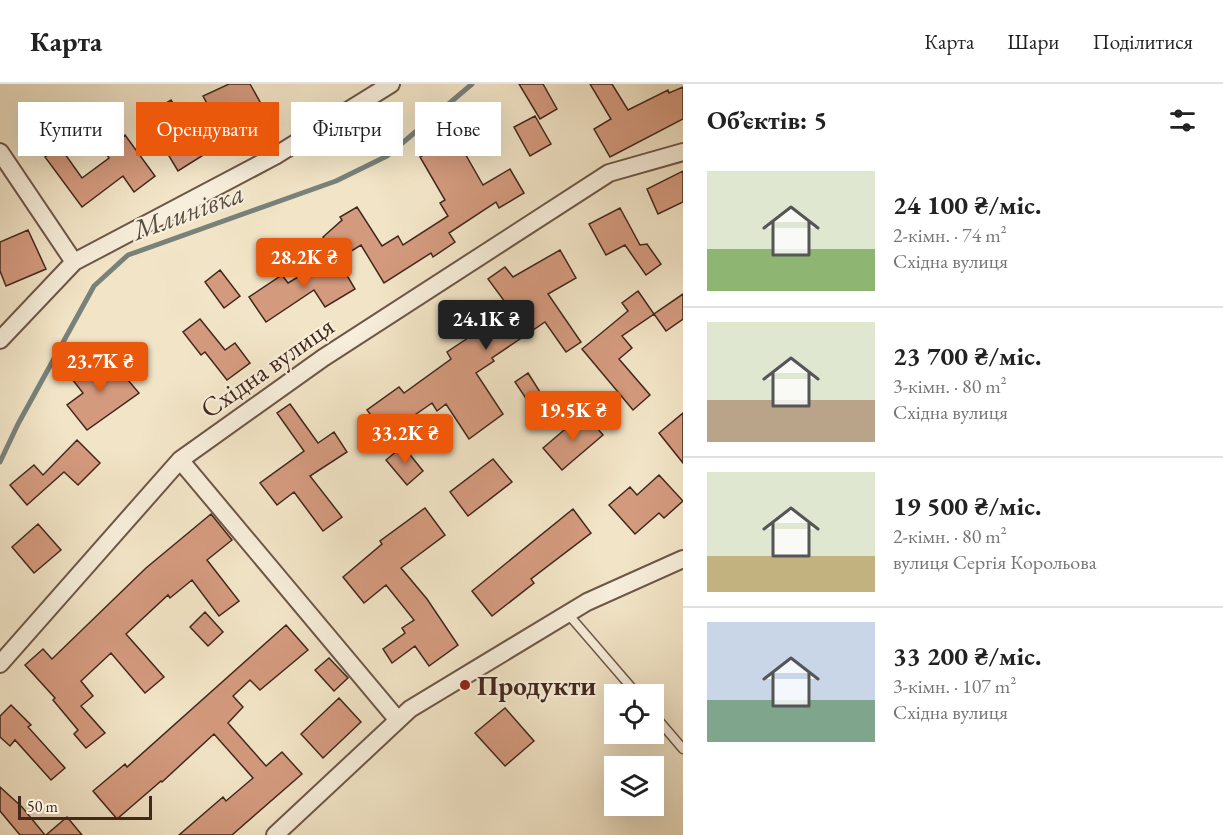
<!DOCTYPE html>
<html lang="uk">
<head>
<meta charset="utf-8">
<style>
	body { margin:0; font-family:"EB Garamond",serif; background:#f2f2f2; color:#222; height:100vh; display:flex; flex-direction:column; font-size:22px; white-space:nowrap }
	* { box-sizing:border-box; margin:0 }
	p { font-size:20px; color:#767676 }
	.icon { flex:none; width:33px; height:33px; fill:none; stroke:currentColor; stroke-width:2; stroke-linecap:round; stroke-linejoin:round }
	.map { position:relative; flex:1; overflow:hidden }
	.details { display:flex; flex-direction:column; background:#fff; width:540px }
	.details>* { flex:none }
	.guide { position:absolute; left:18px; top:18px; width:570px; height:54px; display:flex; gap:12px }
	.controls { position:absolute; left:604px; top:600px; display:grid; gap:12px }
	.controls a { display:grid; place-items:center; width:60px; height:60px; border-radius:0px; background:#fff; box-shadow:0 6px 24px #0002; font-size:30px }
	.scale { position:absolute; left:18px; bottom:15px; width:134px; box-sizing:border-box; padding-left:6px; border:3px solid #42271d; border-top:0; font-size:16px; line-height:21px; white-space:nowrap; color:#42271d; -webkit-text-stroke:4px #f7eedb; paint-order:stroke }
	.price { position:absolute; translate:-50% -51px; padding:0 14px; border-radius:6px; background:#ea580c; color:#fff; font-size:20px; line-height:39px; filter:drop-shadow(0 2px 3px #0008) }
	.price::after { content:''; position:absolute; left:50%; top:36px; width:18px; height:14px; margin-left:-9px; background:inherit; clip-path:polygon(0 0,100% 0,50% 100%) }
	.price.selected { background:#222; color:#fff }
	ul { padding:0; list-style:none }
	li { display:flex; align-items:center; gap:18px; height:150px; padding:0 24px }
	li+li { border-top:2px solid #e0e0e0 }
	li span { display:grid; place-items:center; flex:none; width:168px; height:120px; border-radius:0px; color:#555 }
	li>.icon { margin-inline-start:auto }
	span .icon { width:72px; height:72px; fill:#fffc; stroke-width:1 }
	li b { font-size:26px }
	h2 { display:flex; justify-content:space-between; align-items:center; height:72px; padding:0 24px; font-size:26px }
	.pill { padding:0 21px; border-radius:0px; background:#fff; box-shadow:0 6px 24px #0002; font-size:21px; line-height:54px }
	.pill.selected { background:#ea580c; color:#fff }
	header { display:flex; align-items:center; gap:36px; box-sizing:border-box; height:84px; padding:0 30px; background:#fff; border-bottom:2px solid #e0e0e0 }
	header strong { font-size:28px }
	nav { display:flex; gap:33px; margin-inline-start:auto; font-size:21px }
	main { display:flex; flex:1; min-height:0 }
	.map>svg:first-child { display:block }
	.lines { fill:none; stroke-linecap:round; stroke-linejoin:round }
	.stream { stroke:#78827b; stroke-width:5 }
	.building { fill:#d49a7e; stroke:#42271d; stroke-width:1.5 }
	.lane-casing { stroke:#6e5648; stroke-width:11 }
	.street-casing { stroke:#6e5648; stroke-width:20 }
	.lane { stroke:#f7eedb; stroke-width:8 }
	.street { stroke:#f7eedb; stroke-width:16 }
	.poi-dot { fill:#8f2418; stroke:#f7eedb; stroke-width:2 }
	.labels { text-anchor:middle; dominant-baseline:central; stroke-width:4.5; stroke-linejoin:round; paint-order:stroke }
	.street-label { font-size:27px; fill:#42271d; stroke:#f7eedb }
	.poi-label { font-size:27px; font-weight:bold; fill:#42271d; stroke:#f7eedb; text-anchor:start }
	.water-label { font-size:28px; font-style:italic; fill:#584d44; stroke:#f7eedb }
</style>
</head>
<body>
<header>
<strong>Карта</strong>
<nav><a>Карта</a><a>Шари</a><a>Поділитися</a></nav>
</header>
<main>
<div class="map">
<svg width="683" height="751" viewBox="0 0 683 751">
	<rect width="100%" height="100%" fill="#f2e5c7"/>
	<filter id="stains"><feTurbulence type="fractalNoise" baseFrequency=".00333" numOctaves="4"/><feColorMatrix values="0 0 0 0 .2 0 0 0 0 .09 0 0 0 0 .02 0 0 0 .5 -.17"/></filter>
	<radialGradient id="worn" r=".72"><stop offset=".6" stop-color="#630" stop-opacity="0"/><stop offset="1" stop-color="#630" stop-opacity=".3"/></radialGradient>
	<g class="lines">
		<path class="stream" d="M 0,378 L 18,340 L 94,202 L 128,171 L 336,97 L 387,72 L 472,0"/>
	</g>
	<path class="building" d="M 229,0 L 250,0 L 264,25 L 222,47 L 203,12 Z
		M 519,0 L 543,0 L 557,25 L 540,35 Z
		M 590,0 L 612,0 L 628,26 L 668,6 L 669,9 L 683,3 L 683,35 L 610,73 L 594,45 L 611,35 Z
		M 171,16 L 205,70 L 178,87 L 145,32 Z
		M 535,32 L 551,60 L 530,72 L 514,43 Z
		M 125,51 L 155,92 L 134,108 L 123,92 L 82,123 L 45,73 L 60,63 L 82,94 L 109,74 L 104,67 Z
		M 455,52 L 483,101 L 510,85 L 524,109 L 499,124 L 496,118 L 449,149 L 455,158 L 433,173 L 431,169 L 384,199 L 361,161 L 340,174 L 323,153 L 342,136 L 340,133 L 357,123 L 382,162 L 398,152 L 403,161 L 448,132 L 440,119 L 445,116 L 420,73 Z
		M 683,87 L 683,118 L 658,130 L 647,105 Z
		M 620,124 L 640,161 L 647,160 L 661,180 L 646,191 L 625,161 L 606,171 L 589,140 Z
		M 28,146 L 46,185 L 6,202 L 0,187 L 0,158 Z
		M 560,166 L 576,194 L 548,210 L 581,258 L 566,268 L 545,238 L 492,274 L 494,277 L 476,289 L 503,330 L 469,355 L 446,320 L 437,327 L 432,319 L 386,351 L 367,326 L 399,303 L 404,309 L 451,275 L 447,268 L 486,242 L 484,238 L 508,222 L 488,195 L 505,183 L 513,193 Z
		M 335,171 L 355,205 L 325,223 L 314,206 L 266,238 L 249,213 L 282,191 L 288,199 Z
		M 220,186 L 240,212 L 224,224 L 205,198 Z
		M 638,207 L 654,230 L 622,252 L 632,264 L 619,275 L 650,311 L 633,326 L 582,265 L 628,227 L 622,219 Z
		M 683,210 L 683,235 L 666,247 L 654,230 Z
		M 200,235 L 225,266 L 235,259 L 250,279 L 227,296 L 205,268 L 201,271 L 183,248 Z
		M 104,271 L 119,291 L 122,289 L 139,309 L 87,346 L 67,321 L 83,309 L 72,295 Z
		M 528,289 L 540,308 L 527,316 L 515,298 Z
		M 290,320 L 318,359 L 334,348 L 347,368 L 310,392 L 342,433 L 323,447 L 294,408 L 277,421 L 260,399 L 304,367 L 277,329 Z
		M 584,329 L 603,351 L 562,386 L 543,364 Z
		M 683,329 L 683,379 L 659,349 Z
		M 77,356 L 100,379 L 78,401 L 64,388 L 27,421 L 10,401 L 34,381 L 43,391 Z
		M 403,362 L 423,387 L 407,401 L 386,376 Z
		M 493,375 L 512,398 L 468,432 L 450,408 Z
		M 659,391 L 683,417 L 664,434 L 659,429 L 635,450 L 609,421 L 630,403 L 637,411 Z
		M 425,424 L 445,451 L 401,484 L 427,515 L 458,561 L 429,582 L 415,562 L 392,579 L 383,565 L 405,549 L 402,544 L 414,536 L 386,501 L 364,519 L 343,493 L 382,460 L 380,457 Z
		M 573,425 L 591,449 L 531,495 L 534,499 L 492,532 L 472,507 Z
		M 211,430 L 232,456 L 207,476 L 239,517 L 219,532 L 192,496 L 170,514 L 168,511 L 126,550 L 164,593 L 145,609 L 111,569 L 81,597 L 93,612 L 81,622 L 105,649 L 86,664 L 74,650 L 78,646 L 53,616 L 55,614 L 25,581 L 43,565 L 52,575 L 146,484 Z
		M 38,440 L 61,466 L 34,489 L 12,463 Z
		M 205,528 L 223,548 L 208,562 L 190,543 Z
		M 286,541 L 308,566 L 260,606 L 250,596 L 233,612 L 243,623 L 228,639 L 266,682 L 282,668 L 302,690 L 232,751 L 179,751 L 223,713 L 226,717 L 253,694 L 214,650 L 162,698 L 161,697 L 117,735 L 93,707 L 125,680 L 127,683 Z
		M 329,574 L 348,594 L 334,607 L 315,586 Z
		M 339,614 L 361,638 L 323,674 L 301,650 Z
		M 11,621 L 31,641 L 28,643 L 65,684 L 51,696 L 15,656 L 10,662 L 0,653 L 0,632 Z
		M 505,624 L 534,657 L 505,682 L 475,649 Z
		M 0,703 L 22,723 L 45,751 L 20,751 L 0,727 Z
		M 67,733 L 82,751 L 46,751 Z"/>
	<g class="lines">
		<g class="lane-casing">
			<path id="lane" d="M 568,530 L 637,610
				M 654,631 L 683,665"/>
		</g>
		<g class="street-casing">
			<path id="street" d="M 0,68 L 74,178
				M 0,256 L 74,178 L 275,72 L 391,0
				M 180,376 L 397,635
				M 0,580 L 180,376 L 323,274 L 609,89 L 683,68
				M 275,751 L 410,625 L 587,518 L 683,475"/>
		</g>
		<use href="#lane" class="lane"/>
		<use href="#street" class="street"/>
	</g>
	<circle class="poi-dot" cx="465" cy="601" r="6"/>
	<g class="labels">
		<g class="street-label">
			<text transform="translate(267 283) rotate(-35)">Східна вулиця</text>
		</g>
		<g class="poi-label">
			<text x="477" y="601">Продукти</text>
		</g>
		<g class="water-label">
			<text transform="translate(188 127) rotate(-20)">Млинівка</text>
		</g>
	</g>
	<rect width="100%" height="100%" filter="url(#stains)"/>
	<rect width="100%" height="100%" fill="url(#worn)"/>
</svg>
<div class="controls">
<a><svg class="icon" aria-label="locate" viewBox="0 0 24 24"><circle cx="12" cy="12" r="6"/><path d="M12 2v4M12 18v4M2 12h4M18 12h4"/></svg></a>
<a><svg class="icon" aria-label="layers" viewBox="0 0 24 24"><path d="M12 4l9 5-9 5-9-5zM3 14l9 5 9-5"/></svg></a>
</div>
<div class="scale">50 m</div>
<b class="price" style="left:304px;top:205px">28.2K ₴</b>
<b class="price selected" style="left:486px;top:267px">24.1K ₴</b>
<b class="price" style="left:100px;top:309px">23.7K ₴</b>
<b class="price" style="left:573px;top:358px">19.5K ₴</b>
<b class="price" style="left:405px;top:381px">33.2K ₴</b>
<div class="guide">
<a class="pill">Купити</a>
<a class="pill selected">Орендувати</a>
<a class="pill">Фільтри</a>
<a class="pill">Нове</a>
</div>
</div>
<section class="details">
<h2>Об’єктів: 5<svg class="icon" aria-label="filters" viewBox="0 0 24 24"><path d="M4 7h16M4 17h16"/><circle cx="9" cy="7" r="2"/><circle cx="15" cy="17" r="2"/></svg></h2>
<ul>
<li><span style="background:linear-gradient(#dfe7d0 65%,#8fb573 0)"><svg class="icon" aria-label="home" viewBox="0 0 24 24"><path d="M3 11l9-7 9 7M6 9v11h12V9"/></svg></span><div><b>24 100 ₴/міс.</b><p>2-кімн. · 74 m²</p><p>Східна вулиця</p></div></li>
<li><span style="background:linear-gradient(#dfe7d0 65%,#b9a48a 0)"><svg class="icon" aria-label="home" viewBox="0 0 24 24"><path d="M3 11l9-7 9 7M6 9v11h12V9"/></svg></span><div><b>23 700 ₴/міс.</b><p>3-кімн. · 80 m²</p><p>Східна вулиця</p></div></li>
<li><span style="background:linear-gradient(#dfe7d0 70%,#c2b280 0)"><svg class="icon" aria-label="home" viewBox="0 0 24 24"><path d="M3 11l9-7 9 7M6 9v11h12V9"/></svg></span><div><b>19 500 ₴/міс.</b><p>2-кімн. · 80 m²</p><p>вулиця Сергія Корольова</p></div></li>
<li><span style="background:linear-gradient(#c9d6e8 65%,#7fa58c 0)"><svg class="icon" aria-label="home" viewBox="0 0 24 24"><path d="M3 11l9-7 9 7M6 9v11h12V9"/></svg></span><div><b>33 200 ₴/міс.</b><p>3-кімн. · 107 m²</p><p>Східна вулиця</p></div></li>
</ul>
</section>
</main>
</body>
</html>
